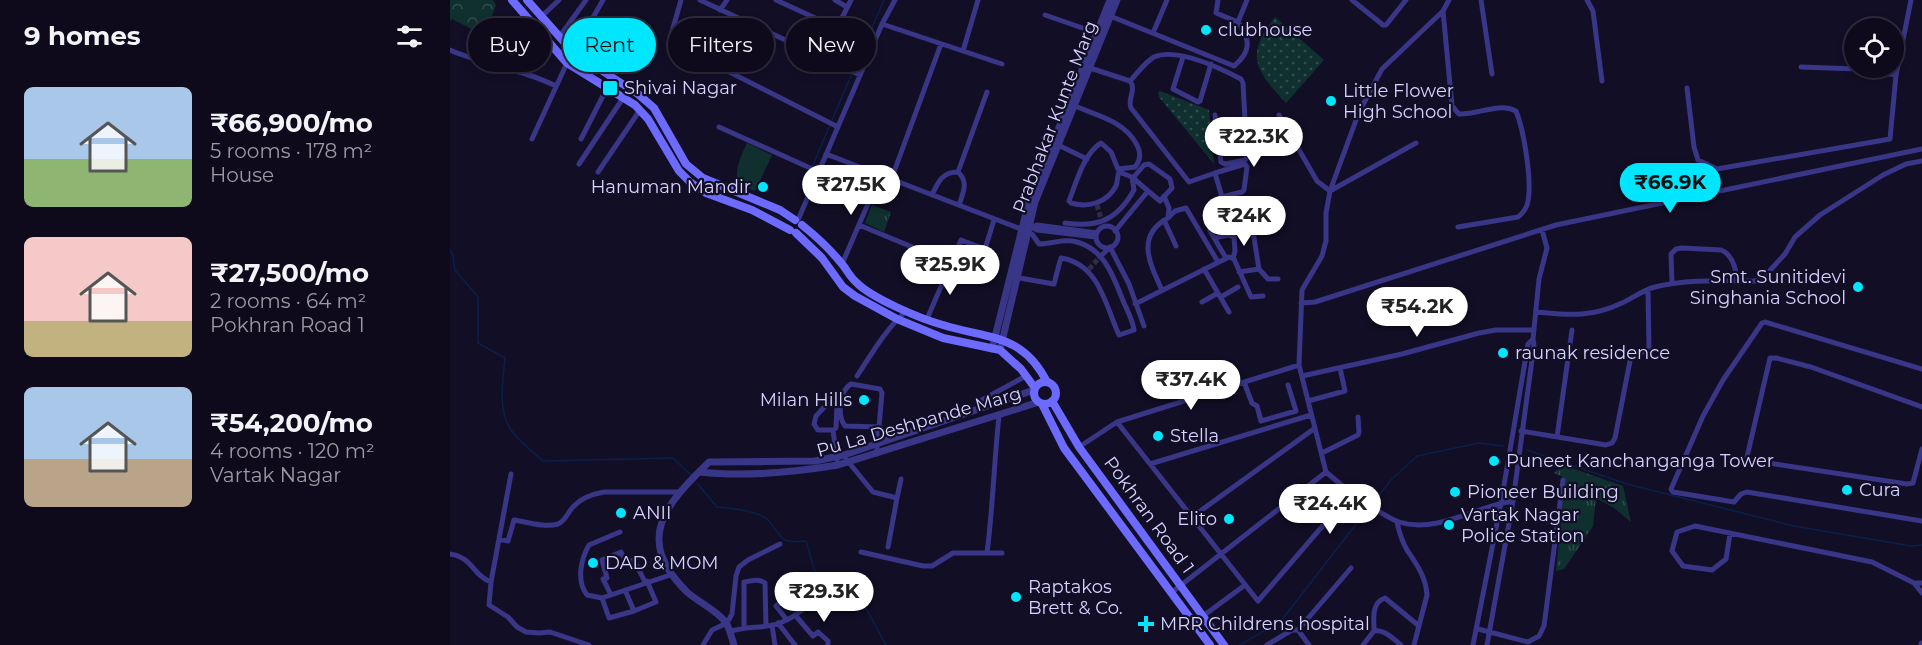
<!DOCTYPE html>
<html lang="en">
<head>
<meta charset="utf-8">
<style>
	body { margin:0; font-family:Montserrat,sans-serif; background:#1c1829; color:#f1f3f6; height:100vh; display:flex; flex-direction:column; font-size:22px; white-space:nowrap }
	* { box-sizing:border-box; margin:0 }
	p { font-size:20px; color:#9b9aa3 }
	.icon { flex:none; width:33px; height:33px; fill:none; stroke:currentColor; stroke-width:2; stroke-linecap:round; stroke-linejoin:round }
	.map { position:relative; flex:1; overflow:hidden }
	.drawer { display:flex; flex-direction:column; background:#0e0a1c; width:450px }
	.drawer>* { flex:none }
	.banner { position:absolute; left:18px; top:18px; width:570px; height:54px; display:flex; gap:12px }
	.controls { position:absolute; left:1394px; top:18px; display:grid; gap:12px }
	.controls a { display:grid; place-items:center; width:60px; height:60px; border-radius:50%; background:#0e0a1c; box-shadow:0 3px 9px #0003,0 0 0 2px #2e2b3b; font-size:30px }
	.price { position:absolute; translate:-50% -51px; padding:0 14px; border-radius:21px; background:#fff; color:#222; font-size:20px; line-height:39px; filter:drop-shadow(0 2px 3px #0008) }
	.price::after { content:''; position:absolute; left:50%; top:36px; width:18px; height:14px; margin-left:-9px; background:inherit; clip-path:polygon(0 0,100% 0,50% 100%) }
	.price.current { background:#00e6fe; color:#111 }
	ul { padding:0; list-style:none }
	li { display:flex; align-items:center; gap:18px; height:150px; padding:0 24px }
	li span { display:grid; place-items:center; flex:none; width:168px; height:120px; border-radius:9px; color:#555 }
	li>.icon { margin-inline-start:auto }
	span .icon { width:72px; height:72px; fill:#fffc; stroke-width:1 }
	li b { font-size:26px }
	h2 { display:flex; justify-content:space-between; align-items:center; height:72px; padding:0 24px; font-size:26px }
	.tag { padding:0 21px; border-radius:27px; background:#0e0a1c; box-shadow:0 3px 9px #0003,0 0 0 2px #2e2b3b; font-size:21px; line-height:54px }
	.tag.current { background:#00e6fe; color:#111 }
	main { display:flex; flex:1; min-height:0 }
	.map>svg:first-child { display:block }
	.grass { fill:url(#grass-tufts) }
	.forest { fill:url(#forest-crowns) }
	.park { fill:url(#park-dots) }
	.garden { fill:#10302f }
	.lines { fill:none; stroke-linecap:round; stroke-linejoin:round }
	.stream { stroke:#092149; stroke-width:1.5 }
	.minor-tunnel { stroke:#302c47; stroke-width:5; stroke-dasharray:5 2.5; stroke-linecap:butt }
	.minor { stroke:#393687; stroke-width:5 }
	.tertiary { stroke:#393687; stroke-width:7 }
	.secondary { stroke:#6c6aff; stroke-width:8 }
	.poi-dot { fill:#00e6fe; stroke:#120e26; stroke-width:2 }
	.labels { text-anchor:middle; dominant-baseline:central; stroke-width:4.5; stroke-linejoin:round; paint-order:stroke }
	.poi-label { font-size:18px; fill:#d7d3ff; stroke:#120e26; text-anchor:start }
	.street-label { font-size:18px; fill:#d7d3ff; stroke:#120e26 }
</style>
</head>
<body>
<main>
<section class="drawer">
<h2>9 homes<svg class="icon" aria-label="filters" viewBox="0 0 24 24"><path d="M4 7h16M4 17h16"/><circle cx="9" cy="7" r="2"/><circle cx="15" cy="17" r="2"/></svg></h2>
<ul>
<li><span style="background:linear-gradient(#a9c7e8 60%,#8fb573 0)"><svg class="icon" aria-label="home" viewBox="0 0 24 24"><path d="M3 11l9-7 9 7M6 9v11h12V9"/></svg></span><div><b>₹66,900/mo</b><p>5 rooms · 178 m²</p><p>House</p></div></li>
<li><span style="background:linear-gradient(#f6c9c9 70%,#c2b280 0)"><svg class="icon" aria-label="home" viewBox="0 0 24 24"><path d="M3 11l9-7 9 7M6 9v11h12V9"/></svg></span><div><b>₹27,500/mo</b><p>2 rooms · 64 m²</p><p>Pokhran Road 1</p></div></li>
<li><span style="background:linear-gradient(#a9c7e8 60%,#b9a48a 0)"><svg class="icon" aria-label="home" viewBox="0 0 24 24"><path d="M3 11l9-7 9 7M6 9v11h12V9"/></svg></span><div><b>₹54,200/mo</b><p>4 rooms · 120 m²</p><p>Vartak Nagar</p></div></li>
</ul>
</section>
<div class="map">
<svg width="1472" height="645" viewBox="0 0 1472 645">
	<defs>
		<pattern id="grass-tufts" width="24" height="20" patternUnits="userSpaceOnUse" patternTransform="scale(1.5)"><rect width="24" height="20" fill="#10302f"/><path d="M3 7l-1-3M5 7V3M7 7l1-3M15 17l-1-3M17 17v-4M19 17l1-3" fill="none" stroke="#324d4e"/></pattern>
		<pattern id="forest-crowns" width="20" height="18" patternUnits="userSpaceOnUse" patternTransform="scale(1.5)"><rect width="20" height="18" fill="#10302f"/><path d="M2 6a3 3 0 1 1 6 0M12 15a3 3 0 1 1 6 0" fill="none" stroke="#324d4e"/></pattern>
		<pattern id="park-dots" width="8" height="8" patternUnits="userSpaceOnUse" patternTransform="scale(1.5)"><rect width="8" height="8" fill="#10302f"/><path d="M2 2h.1M6 6h.1" fill="none" stroke="#324d4e" stroke-width="1.8" stroke-linecap="round"/></pattern>
	</defs>
	<rect width="100%" height="100%" fill="#120e26"/>
	<path class="grass" d="M 422,205 L 441,212 L 434,232 L 415,223 Z
		M 1113,465 L 1173,486 L 1181,522 L 1164,508 L 1146,498 L 1143,526 L 1114,569 L 1106,571 L 1115,478 L 1104,473 Z"/>
	<path class="forest" d="M 0,0 L 43,0 L 46,5 L 35,36 L 2,19 L 0,21 Z"/>
	<path class="park" d="M 825,17 L 874,60 L 836,103 C 806,71 794,56 825,17 Z
		M 710,91 L 759,110 L 764,164 L 709,97 L 708,92 Z"/>
	<path class="garden" d="M 297,143 L 322,155 L 305,191 L 288,184 C 284,170 291,156 297,143 Z"/>
	<g class="lines">
		<path class="stream" d="M 382,120 L 434,0
			M 363,165 L 380,125
			M 0,249 L 3,255 L 5,270 L 28,297 L 28,343 L 55,358 C 53,379 48,408 59,427 C 67,440 82,451 93,461 L 223,458 L 241,475
			M 1077,450 L 1177,484 L 1344,526 L 1461,546 L 1472,545
			M 247,483 L 267,507 C 280,508 308,511 318,520 C 334,537 327,544 356,541 C 360,551 361,564 366,573 C 376,591 395,596 413,603 L 436,645
			M 924,502 L 940,481 L 967,456 L 1029,443 L 1053,446
			M 790,645 L 831,621 L 917,510"/>
		<path class="minor-tunnel" d="M 647,205 L 652,222
			M 639,269 L 650,257"/>
		<path class="minor" d="M 231,0 L 221,35 L 221,40 L 224,44 L 388,127
			M 250,0 L 410,75
			M 326,0 L 387,28
			M 385,0 L 397,7
			M 768,0 L 766,13 L 788,22
			M 902,0 L 933,25 L 936,25 L 956,0
			M 1031,0 L 1042,74
			M 1137,0 L 1143,11 L 1152,81
			M 270,10 L 277,0
			M 993,11 L 1002,106 L 1009,114 C 1028,115 1048,102 1066,111 C 1074,130 1082,181 1078,201 C 1077,208 1073,213 1068,217 L 1008,227
			M 595,15 L 647,33
			M 92,16 L 109,0
			M 660,16 L 784,66 C 801,52 801,40 788,22 L 797,0
			M 432,24 L 552,64
			M 703,33 L 717,0
			M 110,36 L 136,0
			M 0,50 C 34,65 70,68 106,86
			M 513,51 L 528,0
			M 372,57 L 401,0
			M 733,57 L 723,89 L 748,102 L 750,101 L 761,64
			M 637,67 L 680,81 C 687,90 677,98 681,108 L 739,182 L 765,173 L 772,197 L 792,192 L 794,190 L 797,167 L 795,164 L 765,173
			M 1351,67 L 1407,69 L 1446,75
			M 680,81 C 687,74 695,62 704,57 C 727,47 770,68 791,79 L 793,83 L 797,157 L 795,160 L 775,164 L 771,162 L 765,115
			M 1237,88 L 1244,147 L 1248,160 L 1267,169 L 1440,139 L 1446,75 L 1461,0
			M 829,115 L 867,181 L 880,191
			M 269,127 L 369,172
			M 82,139 L 117,63 L 153,0
			M 131,139 L 157,88
			M 606,144 L 637,159
			M 376,154 L 571,229 L 579,226 L 587,230 L 646,237
			M 129,164 L 173,98
			M 148,172 L 190,110
			M 441,180 L 491,44
			M 880,191 L 966,143
			M 482,195 C 488,182 492,172 508,172
			M 619,201 C 626,183 634,153 651,143 L 661,152 L 668,169 L 685,167 C 691,160 691,153 687,145 C 675,121 646,115 622,105
			M 509,205 C 513,193 519,182 508,172 L 537,92
			M 718,218 L 725,211 L 736,208 L 768,262
			M 348,220 L 432,24 L 445,0
			M 714,220 L 726,246
			M 615,223 C 648,228 667,220 684,190 L 682,177 L 669,172 C 667,176 668,181 666,186 C 657,203 638,208 621,203
			M 409,225 L 525,273
			M646 237a11 11 0 1 1 22 0a11 11 0 1 1-22 0Z
			M 582,227 L 587,225 L 647,233
			M 665,231 L 698,191 L 710,201 L 722,188 L 720,179 L 699,164 L 694,165 L 683,178 L 698,191
			M 576,232 L 582,234 L 589,244 C 603,244 613,238 627,242 C 656,250 664,279 674,303 C 678,312 683,321 684,330 L 669,335 C 655,304 649,264 611,258
			M 764,238 L 778,235 L 784,237 L 785,251 L 783,258
			M 650,257 L 660,247 L 679,284 L 694,326
			M 776,258 L 760,231 L 760,222 L 763,218 L 794,218 L 802,225 L 809,269 L 818,279 L 828,279
			M 392,264 L 430,176
			M 754,269 L 779,312
			M 789,272 L 809,269
			M 564,277 L 604,284 L 610,261
			M 1222,284 L 1221,254 L 1226,249 L 1232,248 L 1271,250 C 1283,255 1286,269 1287,280
			M 712,290 C 700,264 685,236 718,218 L 719,208 L 714,196
			M 771,297 L 788,287
			M 752,302 L 768,293
			M 851,303 L 865,302 L 1106,225 L 1472,149
			M 685,304 L 779,257 L 784,259 L 801,297 L 813,296
			M 1086,312 C 1119,315 1140,318 1172,303 C 1183,298 1193,290 1205,287 C 1239,279 1272,281 1306,281 L 1313,278 L 1335,254 L 1345,237 L 1370,215 L 1433,175 L 1456,164 L 1472,161
			M 477,319 L 511,240 L 535,249 L 544,220
			M 1472,369 L 1315,322 L 1312,323 L 1273,380 L 1253,416 L 1221,489 L 1223,492 L 1284,502 L 1291,494 L 1297,492 L 1472,521
			M 407,376 C 422,353 436,329 456,311
			M 852,376 L 952,354 L 1029,333 L 1046,330 L 1084,330
			M 794,382 L 802,403 L 807,406 L 811,421 L 846,411 L 838,385
			M 401,384 L 430,389 L 432,393 L 429,427 L 395,426 C 387,415 389,391 401,384 Z
			M 530,401 L 576,376
			M 858,401 L 895,391 L 890,368
			M 1472,407 L 1361,367 L 1326,358 L 1320,358 L 1297,457 L 1299,460 L 1457,484 L 1463,483 L 1472,449
			M 667,422 L 808,601 L 901,493 L 876,472 L 849,365 L 852,290 L 872,256 L 876,241 L 876,213 L 880,191 L 909,112 L 932,69 L 993,11 L 999,0
			M 427,427 L 427,454
			M 383,430 L 368,430 L 364,424 L 366,416 L 379,402 L 384,402 L 387,406 L 386,428 L 383,430 L 387,460
			M 1071,431 L 1156,445 L 1162,443 L 1165,438 L 1181,356 L 1186,352 L 1195,352 L 1199,347 L 1198,290
			M 1107,437 L 1122,330
			M 629,447 L 667,422 L 849,365
			M 872,453 L 908,435 L 909,432 L 908,417
			M 396,459 L 423,492 L 447,498 L 438,547
			M 700,464 L 861,415
			M 61,474 L 41,582 L 39,605 L 58,617 L 67,627 L 76,632 L 89,633 L 100,632 L 139,645
			M 901,493 C 915,501 934,517 949,522 C 987,534 1027,506 1063,501
			M 447,498 L 451,479
			M 742,517 L 865,428
			M 947,522 C 949,532 952,541 957,550 C 967,565 976,577 977,595 L 964,645
			M 1280,534 L 1276,559 L 1262,570 L 1233,566 L 1222,551 L 1227,532 L 1245,526 L 1422,562 L 1464,583
			M 49,539 L 58,541 L 64,520 C 77,522 95,528 108,524 C 116,521 118,511 124,506 C 132,497 143,494 154,492 L 230,492
			M 411,552 L 473,566 L 482,566 L 503,553 L 552,553
			M 537,553 C 543,507 544,462 549,416
			M 0,554 C 24,558 22,575 41,582
			M 1472,583 L 1464,583 L 1472,593
			M 175,590 L 184,611 L 159,618 L 152,598 L 223,574
			M 721,593 L 876,472
			M 161,595 L 153,579 L 157,578 L 152,560 L 171,552 L 176,562 L 184,560 L 195,582
			M 152,598 L 137,595 C 126,581 131,559 139,545 L 170,532
			M 184,611 L 206,602 L 197,581
			M 345,615 L 363,636 L 368,632 L 378,641 L 378,645
			M 753,616 L 795,585
			M 328,623 L 345,645
			M 322,625 L 325,645
			M 294,627 L 294,582 C 302,581 308,578 315,583 L 316,626
			M 1028,629 L 1078,642 L 1089,636 L 1094,626 L 1113,480
			M 848,630 L 859,645
			M 924,631 C 924,618 921,603 935,598 L 969,626
			M 279,632 C 292,627 304,628 317,626 C 339,624 357,606 373,593 L 360,578 L 326,606 L 337,620
			M 253,645 L 262,630 L 277,623 L 282,614 L 286,576 L 289,567 L 298,560 L 330,544
			M 817,645 L 842,630 L 848,630 L 901,568
			M 913,645 L 924,631 C 935,629 943,639 951,645
			M 1023,645 L 1051,503 L 1078,344 L 1083,339
			M 1037,645 L 1063,501 L 1084,345 L 1083,339 L 1089,279 L 1097,248 L 1092,230"/>
		<path class="tertiary" d="M 542,349 L 578,205 L 660,0
			M 550,350 L 585,202 L 667,0
			M 250,472 C 293,477 345,472 388,465 L 589,402
			M 284,645 C 282,639 280,629 276,623 C 268,611 248,602 237,592 C 183,539 216,504 259,462 L 365,461 L 394,455 L 584,390
			M 1472,645 L 1472,644"/>
		<path class="secondary" d="M 62,0 L 117,63 L 185,105 L 198,119 L 229,171 L 240,182 L 256,193 L 302,210 L 340,230
			M 77,0 L 123,52 L 188,94 L 204,108 L 236,164 L 253,178 L 330,210 L 345,220
			M 352,225 C 367,237 380,249 392,264 C 397,270 400,277 406,282 C 421,298 471,319 493,325 C 538,339 572,333 597,382
			M 346,233 L 372,258 L 393,287 L 405,296 L 447,319 L 493,338 L 550,350 L 571,369 L 585,388
			M584 393a11 11 0 1 1 22 0a11 11 0 1 1-22 0Z
			M 602,401 L 629,447 L 774,645
			M 592,404 L 614,448 L 760,645"/>
	</g>
	<g class="poi-dot">
		<circle cx="756" cy="30" r="6"/>
		<rect x="152" y="80" width="16" height="16" rx="3"/>
		<circle cx="881" cy="101" r="6"/>
		<circle cx="313" cy="187" r="6"/>
		<circle cx="1408" cy="287" r="6"/>
		<circle cx="1053" cy="353" r="6"/>
		<circle cx="414" cy="400" r="6"/>
		<circle cx="708" cy="436" r="6"/>
		<circle cx="1044" cy="461" r="6"/>
		<circle cx="1397" cy="490" r="6"/>
		<circle cx="1005" cy="492" r="6"/>
		<circle cx="171" cy="513" r="6"/>
		<circle cx="779" cy="519" r="6"/>
		<circle cx="999" cy="525" r="6"/>
		<circle cx="143" cy="563" r="6"/>
		<circle cx="566" cy="597" r="6"/>
		<path d="M693 615h6v6h6v6h-6v6h-6v-6h-6v-6h6z"/>
	</g>
	<g class="labels">
		<g class="poi-label">
			<text x="768" y="30">clubhouse</text>
			<text x="174" y="88">Shivai Nagar</text>
			<text x="893" y="91">Little Flower<tspan x="893" dy="21">High School</tspan></text>
			<text x="301" y="187" text-anchor="end">Hanuman Mandir</text>
			<text x="1396" y="277" text-anchor="end">Smt. Sunitidevi<tspan x="1396" dy="21">Singhania School</tspan></text>
			<text x="1065" y="353">raunak residence</text>
			<text x="402" y="400" text-anchor="end">Milan Hills</text>
			<text x="720" y="436">Stella</text>
			<text x="1056" y="461">Puneet Kanchanganga Tower</text>
			<text x="1409" y="490">Cura</text>
			<text x="1017" y="492">Pioneer Building</text>
			<text x="183" y="513">ANII</text>
			<text x="1011" y="515">Vartak Nagar<tspan x="1011" dy="21">Police Station</tspan></text>
			<text x="767" y="519" text-anchor="end">Elito</text>
			<text x="155" y="563">DAD &amp; MOM</text>
			<text x="578" y="587">Raptakos<tspan x="578" dy="21">Brett &amp; Co.</tspan></text>
			<text x="710" y="624">MRR Childrens hospital</text>
		</g>
		<g class="street-label">
			<text transform="translate(605 117) rotate(-69)">Prabhakar Kunte Marg</text>
			<text transform="translate(469 422) rotate(-16)">Pu La Deshpande Marg</text>
			<text transform="translate(699 515) rotate(54)">Pokhran Road 1</text>
		</g>
	</g>
</svg>
<div class="controls">
<a><svg class="icon" aria-label="locate" viewBox="0 0 24 24"><circle cx="12" cy="12" r="6"/><path d="M12 2v4M12 18v4M2 12h4M18 12h4"/></svg></a>
</div>
<b class="price" style="left:804px;top:168px">₹22.3K</b>
<b class="price current" style="left:1220px;top:214px">₹66.9K</b>
<b class="price" style="left:401px;top:216px">₹27.5K</b>
<b class="price" style="left:794px;top:247px">₹24K</b>
<b class="price" style="left:500px;top:296px">₹25.9K</b>
<b class="price" style="left:967px;top:338px">₹54.2K</b>
<b class="price" style="left:741px;top:411px">₹37.4K</b>
<b class="price" style="left:880px;top:535px">₹24.4K</b>
<b class="price" style="left:374px;top:623px">₹29.3K</b>
<div class="banner">
<a class="tag">Buy</a>
<a class="tag current">Rent</a>
<a class="tag">Filters</a>
<a class="tag">New</a>
</div>
</div>
</main>
</body>
</html>
